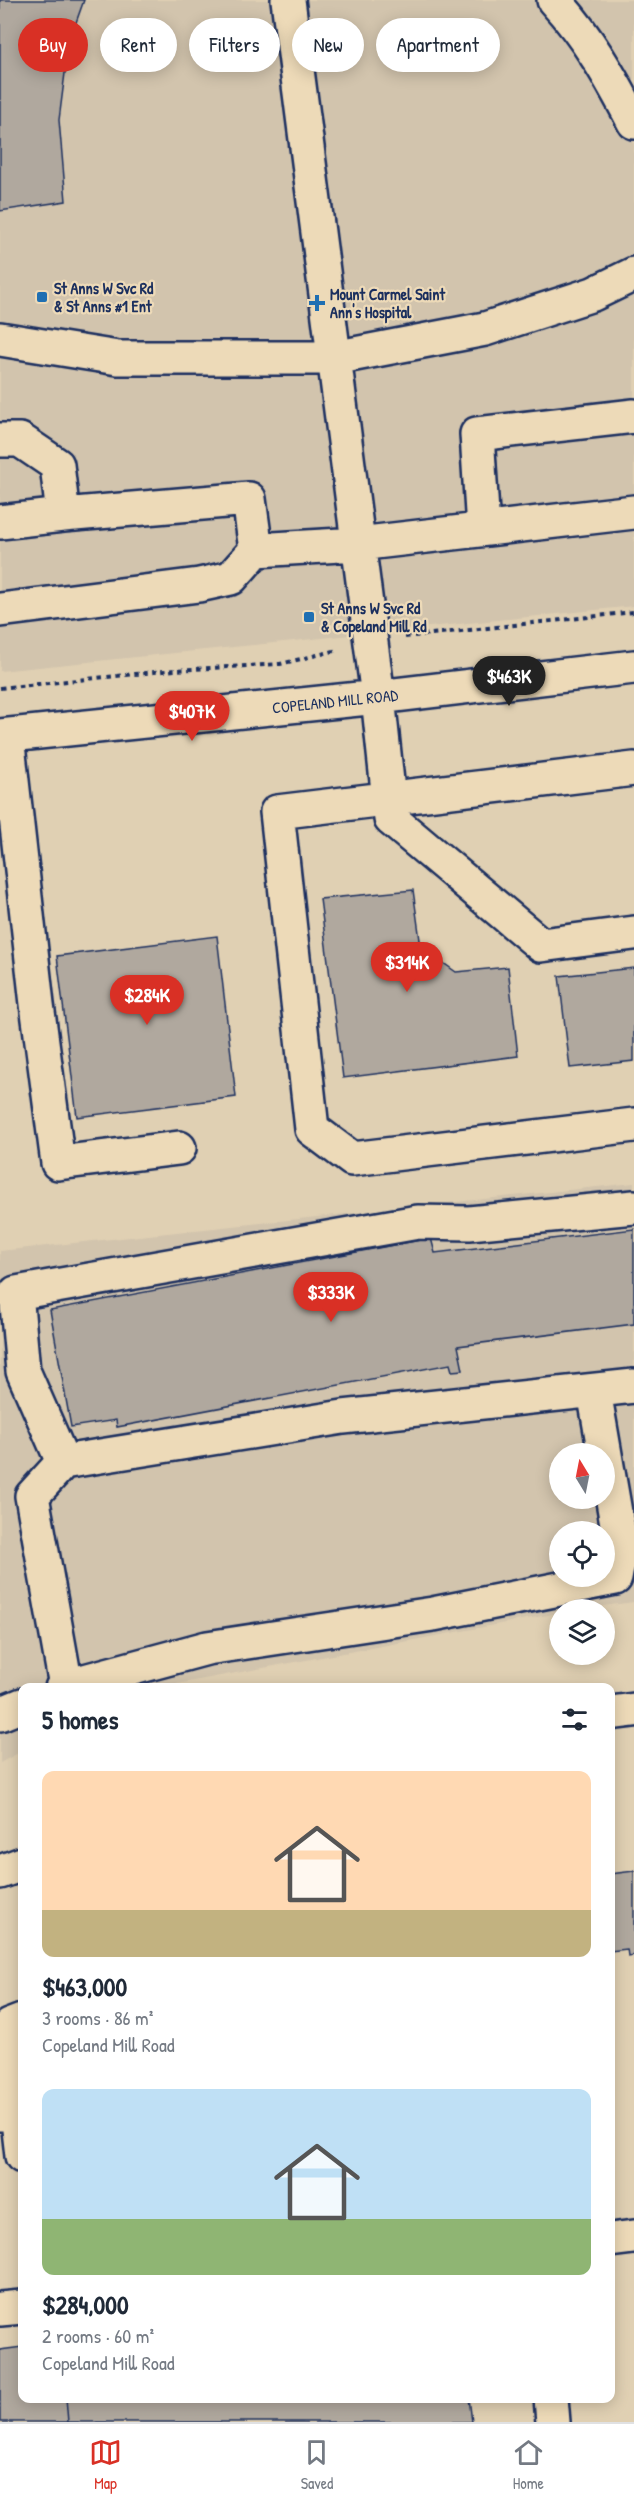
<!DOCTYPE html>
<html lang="en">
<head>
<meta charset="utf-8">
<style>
	body { margin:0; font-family:"Patrick Hand",sans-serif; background:#f2f2f3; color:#1f2937; height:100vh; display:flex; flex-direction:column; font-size:22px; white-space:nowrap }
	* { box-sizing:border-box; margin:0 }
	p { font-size:20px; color:#747a83 }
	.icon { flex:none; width:33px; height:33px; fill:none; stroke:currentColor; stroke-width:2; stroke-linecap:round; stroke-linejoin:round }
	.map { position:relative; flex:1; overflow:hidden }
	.side { position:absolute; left:18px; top:1683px; width:597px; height:720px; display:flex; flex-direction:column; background:#fff; border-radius:12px; box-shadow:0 3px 15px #0003 }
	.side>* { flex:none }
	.hud { position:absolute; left:18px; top:18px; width:598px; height:54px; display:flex; gap:12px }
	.needle { width:39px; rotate:350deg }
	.buttons { position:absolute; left:549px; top:1443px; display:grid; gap:12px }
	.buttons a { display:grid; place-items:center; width:66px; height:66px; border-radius:50%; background:#fff; box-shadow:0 3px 15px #0003; font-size:30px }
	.price { position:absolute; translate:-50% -51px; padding:0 14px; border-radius:21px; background:#d93025; color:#fff; font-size:20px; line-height:39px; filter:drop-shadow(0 2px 3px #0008) }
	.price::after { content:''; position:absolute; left:50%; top:36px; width:18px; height:14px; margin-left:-9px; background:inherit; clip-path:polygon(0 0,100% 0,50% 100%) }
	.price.on { background:#222; color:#fff }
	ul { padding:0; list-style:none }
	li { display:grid; align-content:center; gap:12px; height:318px; padding:0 24px }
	li span { display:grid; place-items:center; height:186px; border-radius:12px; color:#555 }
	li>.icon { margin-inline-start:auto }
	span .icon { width:108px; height:108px; fill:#fffc; stroke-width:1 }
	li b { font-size:26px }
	h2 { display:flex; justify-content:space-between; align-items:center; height:72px; padding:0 24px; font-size:26px }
	.tag { padding:0 21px; border-radius:27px; background:#fff; box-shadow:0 3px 15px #0003; font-size:21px; line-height:54px }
	.tag.on { background:#d93025; color:#fff }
	.dock { display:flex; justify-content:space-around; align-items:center; height:84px; border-top:2px solid #e0e1e3; background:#fff; font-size:16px; color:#747a83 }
	.dock a { display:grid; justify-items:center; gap:3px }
	.dock .on { color:#d93025 }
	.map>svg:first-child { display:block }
	.built { fill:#d2c4ad; fill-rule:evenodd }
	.building { fill:#b0a89e; stroke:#1b2f5e; stroke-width:1.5 }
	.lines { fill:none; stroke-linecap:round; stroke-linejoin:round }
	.minor-casing { stroke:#1b2f5e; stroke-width:38 }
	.major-casing { stroke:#1b2f5e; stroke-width:38 }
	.path { stroke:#1b2f5e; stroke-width:4; stroke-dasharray:4.5 4.5; stroke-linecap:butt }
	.minor { stroke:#eddab8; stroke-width:33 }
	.major { stroke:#eddab8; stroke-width:33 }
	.poi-dot { fill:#1f6fb2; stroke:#eddab8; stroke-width:2 }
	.labels { text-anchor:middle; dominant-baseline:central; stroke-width:4.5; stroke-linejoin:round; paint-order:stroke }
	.poi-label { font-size:16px; font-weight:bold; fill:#1b2f5e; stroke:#eddab8; text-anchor:start }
	.street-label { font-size:16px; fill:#1b2f5e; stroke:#eddab8 }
</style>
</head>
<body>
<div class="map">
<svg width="634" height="2422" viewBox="0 0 634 2422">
	<rect width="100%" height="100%" fill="#e0d0b3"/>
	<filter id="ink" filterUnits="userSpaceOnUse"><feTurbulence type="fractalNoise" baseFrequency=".0167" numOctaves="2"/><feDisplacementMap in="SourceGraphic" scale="12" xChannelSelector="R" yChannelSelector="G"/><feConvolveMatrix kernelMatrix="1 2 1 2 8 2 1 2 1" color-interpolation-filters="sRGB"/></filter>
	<g filter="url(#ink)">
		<path class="built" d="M 0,0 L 634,0 L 634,606 L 0,671 Z
			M 634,1183 L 634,1602 L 580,1609 L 560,1610 L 559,1613 L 161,1687 L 22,1688 L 22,1751 L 0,1763 L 0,1251 ZM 560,1454 L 604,1454 L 604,1498 L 560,1498 ZM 560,1532 L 604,1532 L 604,1576 L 560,1576 Z"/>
		<path class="building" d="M 0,0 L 84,0 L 69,42 L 59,120 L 66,201 L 0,211 Z
			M 413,890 L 421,947 L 456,972 L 508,967 L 518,1056 L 343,1078 L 320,899 Z
			M 217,936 L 236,1097 L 77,1117 L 57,956 Z
			M 634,968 L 634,1061 L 570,1068 L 559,976 Z
			M 634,1229 L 634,1324 L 458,1346 L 463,1370 L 452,1371 L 450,1364 L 117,1427 L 116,1420 L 71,1427 L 50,1310 L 431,1238 L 435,1253 Z
			M 634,1871 L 634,1955 L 628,1956 L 627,1949 L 610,1951 L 610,1874 Z
			M 22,2347 L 22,2398 L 66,2398 L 68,2422 L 0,2422 L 0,2350 Z
			M 66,2398 L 469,2398 L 472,2422 L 68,2422 Z"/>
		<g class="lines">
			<g class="minor-casing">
				<path id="minor" d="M 288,0 L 378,697 L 391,819 L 541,945 L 634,933
					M 554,0 C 588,37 611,78 634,122
					M 0,339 L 118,358 L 334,358 L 485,329 L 593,294 L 634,274
					M 0,440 L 20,440 L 57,465 L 63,515 L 249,499 L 256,550
					M 0,522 L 63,515
					M 483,529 L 477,434 L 634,416
					M 0,610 L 199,585 L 231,578 L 256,550 L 358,544 L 634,512
					M 0,736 L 378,697 L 634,667
					M 7,736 L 37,1004 L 58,1163 L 179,1148
					M 634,769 L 277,812 L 312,1129 L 352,1159 L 634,1125
					M 63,1462 L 23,1371 L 16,1293 L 418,1222 L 469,1223 L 634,1207
					M 66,1686 L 207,1648 L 433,1614 L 615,1578 L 621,1547 L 594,1391
					M 62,1688 L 66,1686 L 32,1496 L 63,1462 L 343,1417 L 634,1386
					M 0,1714 L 22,1705
					M 17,2112 L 22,2156
					M 0,2114 L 17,2112 L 9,2026 L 22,2021
					M 610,2240 L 634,2237
					M 0,2309 L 22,2307
					M 551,2398 L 553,2422"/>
			</g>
			<g class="major-casing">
				<path id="major" d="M 610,1713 L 634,1710
					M 0,1872 L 22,1864"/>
			</g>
			<path class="path" d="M 405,637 L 634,612
				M 0,688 L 174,670 L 280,664 L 338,650"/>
			<use href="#minor" class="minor"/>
			<use href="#major" class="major"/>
		</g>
	</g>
	<g class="poi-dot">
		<rect x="36" y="291" width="12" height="12" rx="3"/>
		<path d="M314 294h6v6h6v6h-6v6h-6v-6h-6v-6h6z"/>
		<rect x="303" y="611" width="12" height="12" rx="3"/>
	</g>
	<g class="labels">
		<g class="poi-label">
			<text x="54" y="288">St Anns W Svc Rd<tspan x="54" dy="18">&amp; St Anns #1 Ent</tspan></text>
			<text x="330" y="294">Mount Carmel Saint<tspan x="330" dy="18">Ann's Hospital</tspan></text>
			<text x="321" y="608">St Anns W Svc Rd<tspan x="321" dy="18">&amp; Copeland Mill Rd</tspan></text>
		</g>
		<g class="street-label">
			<text transform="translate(335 701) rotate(-6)">COPELAND MILL ROAD</text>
		</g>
	</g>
</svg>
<div class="buttons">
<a><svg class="needle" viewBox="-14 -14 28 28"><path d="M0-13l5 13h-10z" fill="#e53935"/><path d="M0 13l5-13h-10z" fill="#747a83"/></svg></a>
<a><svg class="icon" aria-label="locate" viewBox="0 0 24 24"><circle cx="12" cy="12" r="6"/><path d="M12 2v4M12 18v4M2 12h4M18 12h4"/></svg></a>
<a><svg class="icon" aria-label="layers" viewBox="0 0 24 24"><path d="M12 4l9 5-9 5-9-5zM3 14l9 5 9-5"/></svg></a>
</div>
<b class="price on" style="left:509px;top:707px">$463K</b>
<b class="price" style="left:192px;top:742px">$407K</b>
<b class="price" style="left:407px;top:993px">$314K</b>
<b class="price" style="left:147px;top:1026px">$284K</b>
<b class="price" style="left:331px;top:1323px">$333K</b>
<div class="hud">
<a class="tag on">Buy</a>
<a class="tag">Rent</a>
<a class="tag">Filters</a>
<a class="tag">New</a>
<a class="tag">Apartment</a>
</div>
<section class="side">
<h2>5 homes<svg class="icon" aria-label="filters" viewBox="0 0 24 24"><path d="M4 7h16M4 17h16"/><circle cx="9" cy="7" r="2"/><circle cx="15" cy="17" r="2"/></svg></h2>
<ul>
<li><span style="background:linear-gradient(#ffd9b3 75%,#c2b280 0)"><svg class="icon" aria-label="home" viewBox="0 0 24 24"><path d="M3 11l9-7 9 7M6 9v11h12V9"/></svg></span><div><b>$463,000</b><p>3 rooms · 86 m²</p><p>Copeland Mill Road</p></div></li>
<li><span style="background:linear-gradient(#bfe0f5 70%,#8fb573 0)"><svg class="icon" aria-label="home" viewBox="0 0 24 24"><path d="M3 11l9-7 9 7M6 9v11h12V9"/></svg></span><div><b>$284,000</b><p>2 rooms · 60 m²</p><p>Copeland Mill Road</p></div></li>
</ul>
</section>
</div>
<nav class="dock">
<a class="on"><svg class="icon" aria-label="map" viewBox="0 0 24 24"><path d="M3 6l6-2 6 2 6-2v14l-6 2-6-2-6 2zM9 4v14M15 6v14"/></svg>Map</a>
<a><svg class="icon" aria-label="saved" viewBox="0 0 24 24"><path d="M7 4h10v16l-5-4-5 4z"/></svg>Saved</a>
<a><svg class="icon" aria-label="home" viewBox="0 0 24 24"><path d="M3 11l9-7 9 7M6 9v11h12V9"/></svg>Home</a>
</nav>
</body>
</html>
